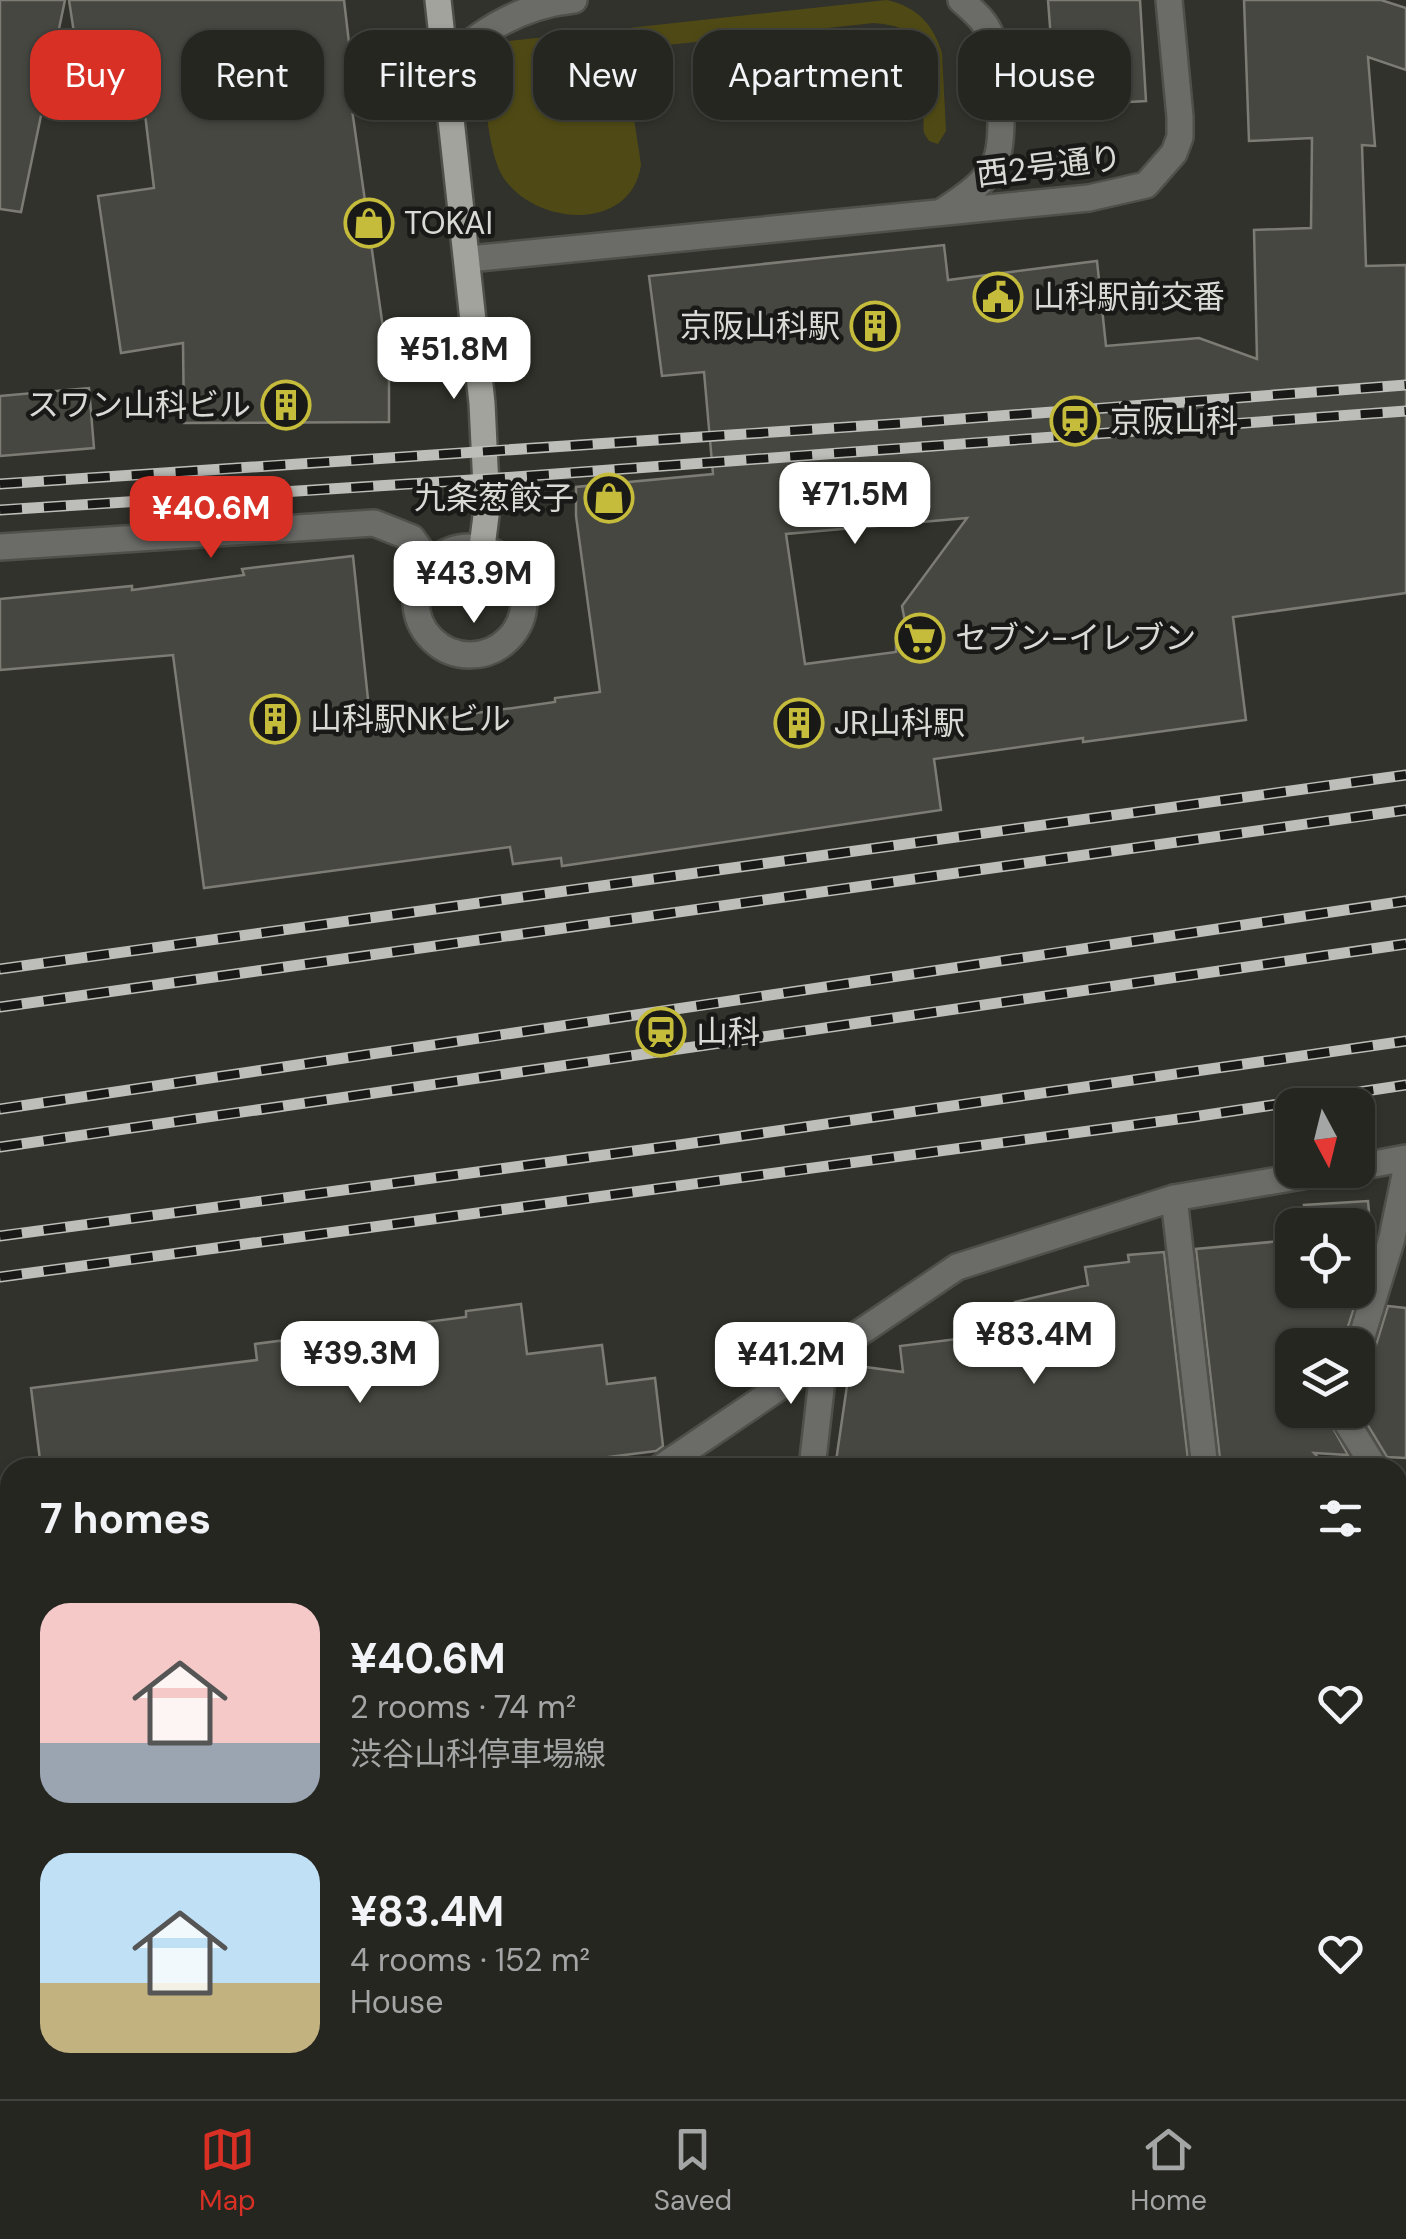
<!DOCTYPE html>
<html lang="en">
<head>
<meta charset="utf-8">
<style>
	body { margin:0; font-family:"DM Sans","Noto Sans JP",sans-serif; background:#32322e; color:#f1f3f6; height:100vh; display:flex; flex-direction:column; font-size:38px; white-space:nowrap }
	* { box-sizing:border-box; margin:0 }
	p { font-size:32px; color:#a4a5a5 }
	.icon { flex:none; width:55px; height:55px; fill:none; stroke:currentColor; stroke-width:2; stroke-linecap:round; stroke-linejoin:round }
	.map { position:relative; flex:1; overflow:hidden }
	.side { position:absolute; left:0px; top:1458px; width:1408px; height:642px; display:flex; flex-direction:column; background:#262621; border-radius:30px 30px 0 0; box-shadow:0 2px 8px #0004,0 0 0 2px #42433f }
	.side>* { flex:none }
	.banner { position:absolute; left:30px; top:30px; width:1348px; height:90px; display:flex; gap:20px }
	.needle { width:65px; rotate:173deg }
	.tools { position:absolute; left:1275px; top:1088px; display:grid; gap:20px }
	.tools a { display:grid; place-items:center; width:100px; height:100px; border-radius:20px; background:#262621; box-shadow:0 2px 8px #0004,0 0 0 2px #42433f; font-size:50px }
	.price { position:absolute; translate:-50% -85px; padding:0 22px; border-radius:20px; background:#fff; color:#222; font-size:32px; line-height:65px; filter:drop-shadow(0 2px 5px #0008) }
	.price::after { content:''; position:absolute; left:50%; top:60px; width:30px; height:22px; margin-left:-15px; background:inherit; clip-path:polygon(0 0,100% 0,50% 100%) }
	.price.current { background:#d93025; color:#fff }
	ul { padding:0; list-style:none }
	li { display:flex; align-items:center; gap:30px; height:250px; padding:0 40px }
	li span { display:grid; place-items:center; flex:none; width:280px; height:200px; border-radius:30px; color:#555 }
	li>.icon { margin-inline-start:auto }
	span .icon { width:120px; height:120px; fill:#fffc; stroke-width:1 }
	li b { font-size:42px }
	h2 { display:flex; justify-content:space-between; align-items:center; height:120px; padding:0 40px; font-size:42px }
	.chip { padding:0 35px; border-radius:30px; background:#262621; box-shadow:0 2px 8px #0004,0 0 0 2px #42433f; font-size:35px; line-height:90px }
	.chip.current { background:#d93025; color:#fff }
	.tabs { display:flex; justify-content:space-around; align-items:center; height:140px; border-top:2px solid #42433f; background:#262621; font-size:28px; color:#a4a5a5 }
	.tabs a { display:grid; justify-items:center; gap:5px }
	.tabs .current { color:#d93025 }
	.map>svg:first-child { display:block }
	.green { fill:#4f4a15 }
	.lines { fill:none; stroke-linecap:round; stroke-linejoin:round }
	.river { stroke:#1a1700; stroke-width:105 }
	.building { fill:#474741; stroke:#7c7c75; stroke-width:2.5; fill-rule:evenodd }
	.minor-casing { stroke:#50504a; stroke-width:30 }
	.major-casing { stroke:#50504a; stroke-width:30 }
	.minor { stroke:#6b6b68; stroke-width:25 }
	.major { stroke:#a3a39d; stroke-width:25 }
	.rail-casing { stroke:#bdbdb9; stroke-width:11 }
	.rail { stroke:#191917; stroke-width:8; stroke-dasharray:22; stroke-linecap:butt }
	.labels { text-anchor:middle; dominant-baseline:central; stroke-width:9; stroke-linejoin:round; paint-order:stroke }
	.street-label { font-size:32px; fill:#d9d9d5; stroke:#191917 }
	.poi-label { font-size:32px; fill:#d9d9d5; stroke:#191917; text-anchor:start }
</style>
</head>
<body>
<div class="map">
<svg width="1406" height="2099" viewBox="0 0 1406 2099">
	<rect width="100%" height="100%" fill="#32322c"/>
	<path class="green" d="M 887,0 C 917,7 933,24 942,53 L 946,131 L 938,144 L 929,141 L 924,133 C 923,109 926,45 905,31 C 896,25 884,24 874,23 L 667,45 C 614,56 637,126 641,165 C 631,233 535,226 503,177 C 488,153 486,100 481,71 L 509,41 Z"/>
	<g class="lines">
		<path class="river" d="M 1398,1726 L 1406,1720
			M 1019,2099 L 1025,2090"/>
	</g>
	<path class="building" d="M 0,0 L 65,0 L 21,212 L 0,209 Z
		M 69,0 L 344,0 L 351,60 L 345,60 L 389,370 L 389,422 L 184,423 L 183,343 L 121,353 L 98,196 L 154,188 L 140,73 L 81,79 Z
		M 1048,0 L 1140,0 L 1146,101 L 1056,106 Z
		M 1244,0 L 1381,0 L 1406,8 L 1406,70 L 1368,57 L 1375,146 L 1362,145 L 1366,266 L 1406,265 L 1406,593 L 1233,617 L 1246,720 L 1083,742 L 1083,738 L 934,759 L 941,810 L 562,866 L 561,858 L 513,864 L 510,847 L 204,888 L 173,655 L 0,670 L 0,599 L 132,586 L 132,590 L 244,575 L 242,569 L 353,556 L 371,728 L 555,702 L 555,698 L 600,692 L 576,516 L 576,487 L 713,474 L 704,372 L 662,376 L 649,276 L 944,245 L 948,280 L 1097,261 L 1106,346 L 1199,338 L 1257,359 L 1254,230 L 1311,228 L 1312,138 L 1249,141 ZM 967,518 L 902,606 L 908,637 L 896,640 L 896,652 L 805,664 L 786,534 Z
		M 89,388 L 94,448 L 0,456 L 0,396 Z
		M 1368,1201 L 1371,1234 L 1358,1278 L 1358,1225 L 1301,1225 L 1300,1214 L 1305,1214 L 1304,1205 Z
		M 1292,1240 L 1292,1290 L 1354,1290 L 1351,1301 L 1356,1302 L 1342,1345 L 1292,1345 L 1292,1410 L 1323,1410 L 1348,1455 L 1314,1453 L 1328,1468 L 1221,1468 L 1196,1249 Z
		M 1164,1252 L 1189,1468 L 835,1468 L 850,1365 L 903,1372 L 900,1346 L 1022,1331 L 1015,1302 L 1088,1285 L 1085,1267 L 1129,1262 L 1128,1255 Z
		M 521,1304 L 527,1354 L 602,1345 L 607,1384 L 655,1378 L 663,1446 L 656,1451 L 522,1468 L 41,1468 L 31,1388 L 257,1360 L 255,1344 L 466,1317 L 466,1311 Z
		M 1388,1306 L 1406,1308 L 1406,1458 L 1387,1457 L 1358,1409 L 1358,1365 L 1368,1361 L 1373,1355 Z"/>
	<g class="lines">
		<g class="minor-casing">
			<path id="minor" d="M 444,66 C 480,30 522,5 574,0
				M 943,211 C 961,199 985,184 995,163 C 1006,139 1000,62 991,36 C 986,21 973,11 961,0
				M 469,259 L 1089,198 L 1146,185 L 1174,153 L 1180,137 L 1180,117 L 1169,0
				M416 601a54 54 0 1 1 108 0a54 54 0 1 1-108 0Z
				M 0,547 L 374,523 L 412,538 L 430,563
				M 1358,1167 L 1406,1158
				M 1174,1198 L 1205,1468
				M 1358,1349 L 1392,1238 L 1406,1170
				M 1339,1410 L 1375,1468
				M 660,1468 L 957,1267 L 1174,1198 L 1337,1170
				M 812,1468 L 825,1353
				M 1398,1502 L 1402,1508 L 1406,1506
				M 0,1599 L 10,1598
				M 1398,1677 L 1406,1694
				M 1398,1809 L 1406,1803
				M 62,2090 L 63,2099
				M 483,2090 L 484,2099
				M 1160,2090 L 1163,2099
				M 711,2099 L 713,2090"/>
		</g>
		<g class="major-casing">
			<path id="major" d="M 438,0 L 482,403 L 487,508 L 482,547"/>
		</g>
		<use href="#minor" class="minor"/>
		<use href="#major" class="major"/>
		<g class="rail-casing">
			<path id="rail" d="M 0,484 L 893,424 L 1406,385
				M 0,510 L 487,479 L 1406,411
				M 0,969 L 1406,775
				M 0,1007 L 1406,810
				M 0,1109 L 1406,901
				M 0,1147 L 1406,944
				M 0,1236 L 679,1145 L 1406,1041
				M 0,1277 L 1193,1117 L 1406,1085"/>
		</g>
		<use href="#rail" class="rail"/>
	</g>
	<defs>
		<g id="shop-ring" transform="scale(2.5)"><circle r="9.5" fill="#191917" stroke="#c6bc3c" stroke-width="1.5"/><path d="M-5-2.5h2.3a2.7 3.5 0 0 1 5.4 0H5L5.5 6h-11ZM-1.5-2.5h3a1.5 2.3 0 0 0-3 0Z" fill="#c6bc3c"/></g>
		<g id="civic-ring" transform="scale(2.5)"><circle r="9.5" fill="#191917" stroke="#c6bc3c" stroke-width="1.5"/><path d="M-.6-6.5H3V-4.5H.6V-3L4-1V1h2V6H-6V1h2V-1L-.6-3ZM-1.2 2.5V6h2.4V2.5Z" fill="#c6bc3c"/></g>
		<g id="building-ring" transform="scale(2.5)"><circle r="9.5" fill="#191917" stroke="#c6bc3c" stroke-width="1.5"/><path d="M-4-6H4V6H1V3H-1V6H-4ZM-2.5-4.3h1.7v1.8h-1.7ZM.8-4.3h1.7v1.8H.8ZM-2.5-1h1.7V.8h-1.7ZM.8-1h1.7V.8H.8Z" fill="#c6bc3c"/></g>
		<g id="station-ring" transform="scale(2.5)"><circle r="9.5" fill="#191917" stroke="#c6bc3c" stroke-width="1.5"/><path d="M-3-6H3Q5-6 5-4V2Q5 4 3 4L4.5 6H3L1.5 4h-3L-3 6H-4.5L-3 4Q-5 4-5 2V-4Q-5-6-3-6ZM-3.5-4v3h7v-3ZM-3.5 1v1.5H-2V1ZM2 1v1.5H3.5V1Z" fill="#c6bc3c"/></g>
		<g id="supermarket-ring" transform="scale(2.5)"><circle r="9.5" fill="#191917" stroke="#c6bc3c" stroke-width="1.5"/><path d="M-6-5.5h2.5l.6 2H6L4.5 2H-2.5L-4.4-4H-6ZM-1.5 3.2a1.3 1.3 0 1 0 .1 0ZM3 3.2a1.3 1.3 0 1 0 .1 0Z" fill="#c6bc3c"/></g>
	</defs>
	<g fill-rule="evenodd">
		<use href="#shop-ring" x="369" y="223"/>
		<use href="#civic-ring" x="998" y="297"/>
		<use href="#building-ring" x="875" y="326"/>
		<use href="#building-ring" x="286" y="405"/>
		<use href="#station-ring" x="1075" y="421"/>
		<use href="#shop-ring" x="609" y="498"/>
		<use href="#supermarket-ring" x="920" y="638"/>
		<use href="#building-ring" x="275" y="719"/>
		<use href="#building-ring" x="799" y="723"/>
		<use href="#station-ring" x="661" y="1032"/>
	</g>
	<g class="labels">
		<g class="street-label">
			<text transform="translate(1049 166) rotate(-7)">西2号通り</text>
		</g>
		<g class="poi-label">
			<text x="404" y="223">TOKAI</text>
			<text x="1033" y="297">山科駅前交番</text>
			<text x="840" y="326" text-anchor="end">京阪山科駅</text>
			<text x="251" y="405" text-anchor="end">スワン山科ビル</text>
			<text x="1110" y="421">京阪山科</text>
			<text x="574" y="498" text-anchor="end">九条葱餃子</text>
			<text x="955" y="638">セブン-イレブン</text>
			<text x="310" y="719">山科駅NKビル</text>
			<text x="834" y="723">JR山科駅</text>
			<text x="696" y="1032">山科</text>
		</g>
	</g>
</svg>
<div class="tools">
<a><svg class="needle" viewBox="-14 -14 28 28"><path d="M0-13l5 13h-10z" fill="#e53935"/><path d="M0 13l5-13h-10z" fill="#a4a5a5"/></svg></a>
<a><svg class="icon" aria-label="locate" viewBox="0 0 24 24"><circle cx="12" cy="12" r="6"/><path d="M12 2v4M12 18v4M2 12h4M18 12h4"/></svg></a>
<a><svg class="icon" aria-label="layers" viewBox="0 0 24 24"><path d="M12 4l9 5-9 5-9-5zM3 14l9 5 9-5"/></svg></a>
</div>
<b class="price" style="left:454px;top:402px">¥51.8M</b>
<b class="price" style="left:855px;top:547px">¥71.5M</b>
<b class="price current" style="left:211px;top:561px">¥40.6M</b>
<b class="price" style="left:474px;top:626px">¥43.9M</b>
<b class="price" style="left:1034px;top:1387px">¥83.4M</b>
<b class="price" style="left:360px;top:1406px">¥39.3M</b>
<b class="price" style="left:791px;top:1407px">¥41.2M</b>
<div class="banner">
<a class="chip current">Buy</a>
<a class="chip">Rent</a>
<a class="chip">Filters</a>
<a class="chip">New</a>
<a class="chip">Apartment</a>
<a class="chip">House</a>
</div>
<section class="side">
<h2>7 homes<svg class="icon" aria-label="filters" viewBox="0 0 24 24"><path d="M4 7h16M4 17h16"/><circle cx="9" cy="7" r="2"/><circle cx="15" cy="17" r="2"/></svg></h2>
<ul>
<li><span style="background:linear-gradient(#f6c9c9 70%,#9aa5b1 0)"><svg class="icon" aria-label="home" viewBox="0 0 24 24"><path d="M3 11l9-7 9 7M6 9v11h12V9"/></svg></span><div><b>¥40.6M</b><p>2 rooms · 74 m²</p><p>渋谷山科停車場線</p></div><svg class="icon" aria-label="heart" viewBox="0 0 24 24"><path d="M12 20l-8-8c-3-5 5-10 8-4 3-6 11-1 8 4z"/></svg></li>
<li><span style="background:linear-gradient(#bfe0f5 65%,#c2b280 0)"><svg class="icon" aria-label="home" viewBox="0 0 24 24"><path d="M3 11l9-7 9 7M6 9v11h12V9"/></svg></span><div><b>¥83.4M</b><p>4 rooms · 152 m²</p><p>House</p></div><svg class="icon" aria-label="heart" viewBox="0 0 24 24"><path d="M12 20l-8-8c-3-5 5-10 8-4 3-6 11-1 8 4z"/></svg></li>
</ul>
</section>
</div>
<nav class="tabs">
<a class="current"><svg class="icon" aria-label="map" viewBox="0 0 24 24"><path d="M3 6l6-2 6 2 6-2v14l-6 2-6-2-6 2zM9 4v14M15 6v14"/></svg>Map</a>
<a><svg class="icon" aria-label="saved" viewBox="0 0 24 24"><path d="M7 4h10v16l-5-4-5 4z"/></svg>Saved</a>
<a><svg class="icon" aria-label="home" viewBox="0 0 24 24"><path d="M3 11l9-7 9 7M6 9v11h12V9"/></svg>Home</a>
</nav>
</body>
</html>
